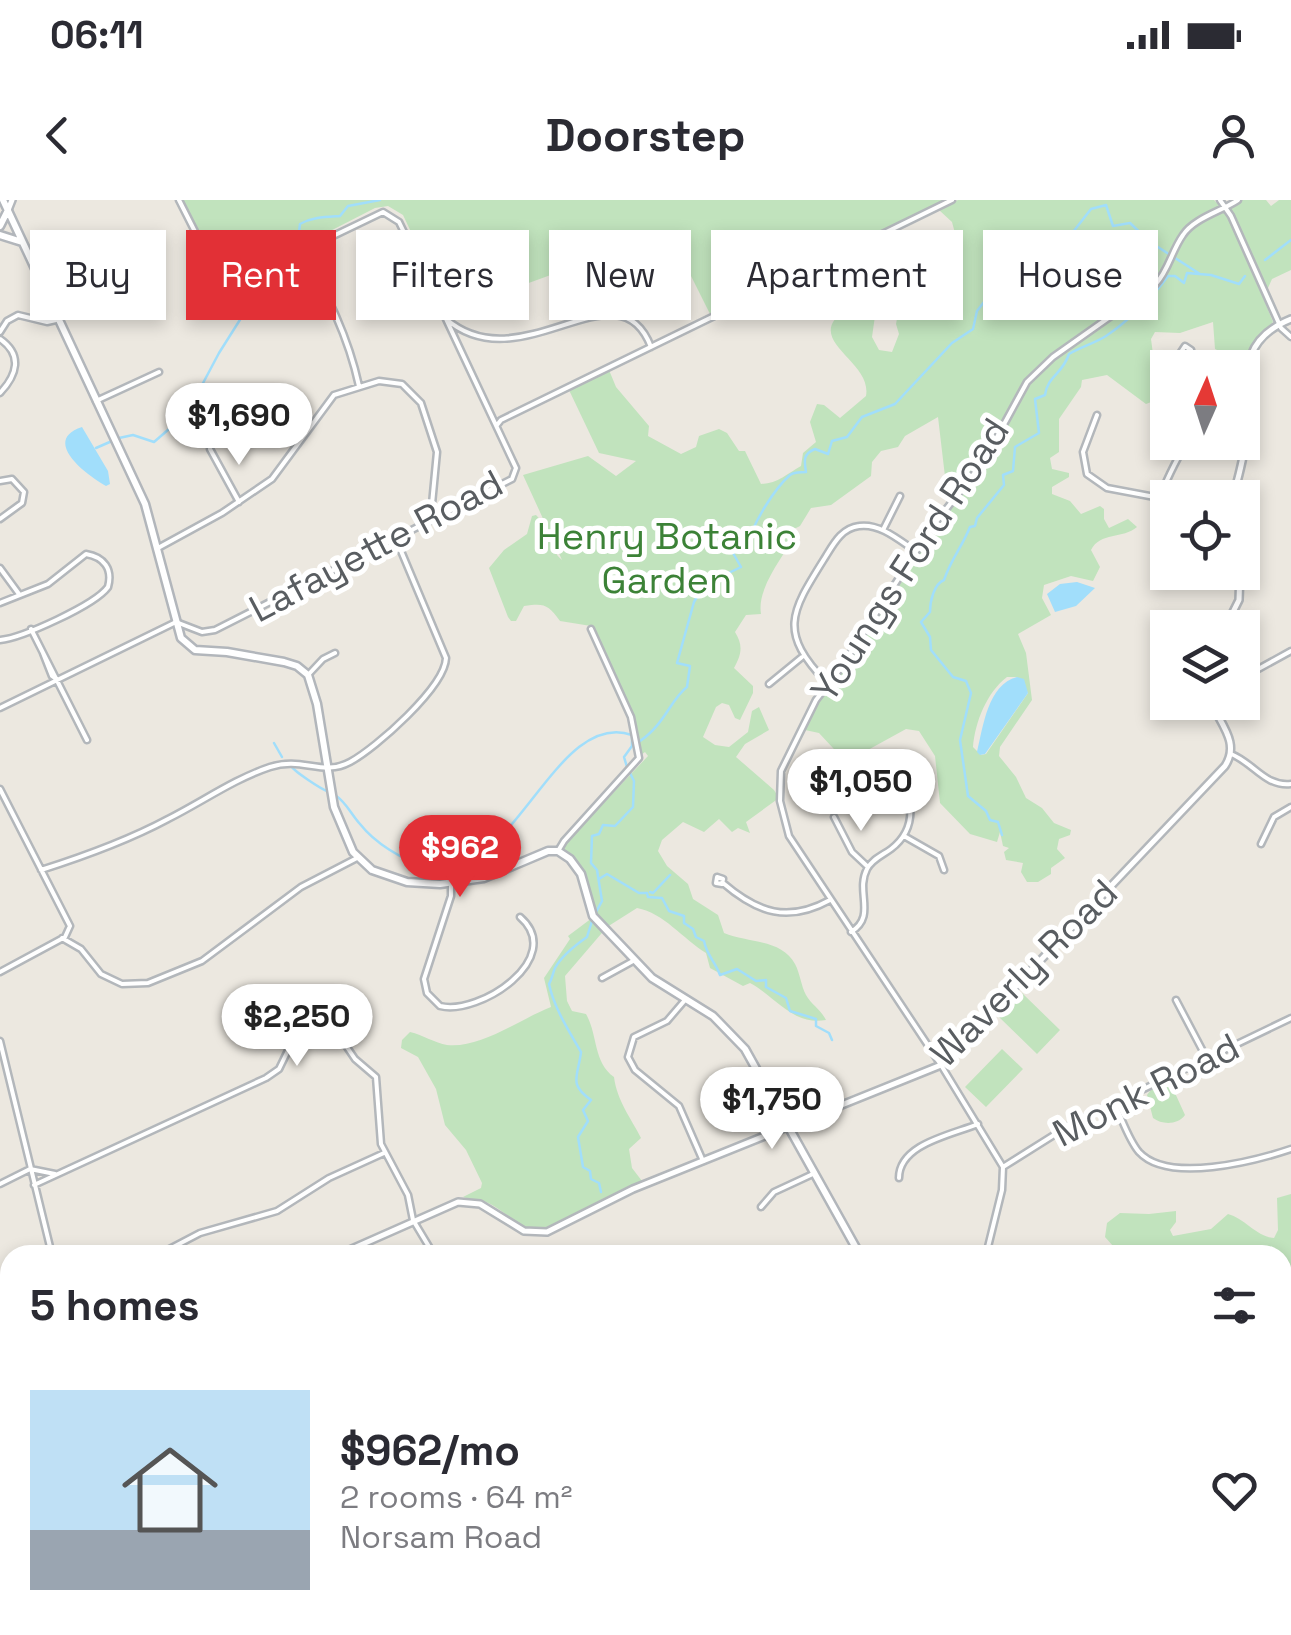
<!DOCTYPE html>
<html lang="en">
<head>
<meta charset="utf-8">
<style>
	body { margin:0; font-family:"Space Grotesk",sans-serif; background:#f2f2f3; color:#2b2b33; height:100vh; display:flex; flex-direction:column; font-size:38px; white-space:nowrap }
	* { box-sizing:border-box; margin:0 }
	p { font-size:32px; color:#7c7c81 }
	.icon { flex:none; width:55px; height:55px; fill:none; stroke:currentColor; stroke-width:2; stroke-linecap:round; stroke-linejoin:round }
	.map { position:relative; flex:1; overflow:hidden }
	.drawer { position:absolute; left:0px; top:1045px; width:1292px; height:390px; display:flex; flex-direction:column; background:#fff; border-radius:30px 30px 0 0; box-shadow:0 5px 15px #0003 }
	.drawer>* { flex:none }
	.banner { position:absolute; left:30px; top:30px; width:1232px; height:90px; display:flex; gap:20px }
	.needle { width:65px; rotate:3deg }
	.fabs { position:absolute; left:1150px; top:150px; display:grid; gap:20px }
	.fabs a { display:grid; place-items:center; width:110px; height:110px; border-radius:0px; background:#fff; box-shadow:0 5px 15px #0003; font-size:50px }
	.price { position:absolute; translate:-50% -85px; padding:0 22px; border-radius:35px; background:#fff; color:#222; font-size:32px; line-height:65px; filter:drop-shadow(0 2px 5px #0008) }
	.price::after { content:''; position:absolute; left:50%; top:60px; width:30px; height:22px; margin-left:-15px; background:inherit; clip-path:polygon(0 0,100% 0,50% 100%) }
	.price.current { background:#e23036; color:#fff }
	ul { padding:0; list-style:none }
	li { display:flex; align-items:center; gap:30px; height:250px; padding:0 30px }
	li span { display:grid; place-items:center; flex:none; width:280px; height:200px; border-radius:0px; color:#555 }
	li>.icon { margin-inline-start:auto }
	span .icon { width:120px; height:120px; fill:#fffc; stroke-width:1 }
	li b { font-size:42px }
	h2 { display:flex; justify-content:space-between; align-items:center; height:120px; padding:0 30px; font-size:42px }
	.pill { padding:0 35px; border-radius:0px; background:#fff; box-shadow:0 5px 15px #0003; font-size:35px; line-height:90px }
	.pill.current { background:#e23036; color:#fff }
	.status { display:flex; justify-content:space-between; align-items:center; height:70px; padding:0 50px; background:#fff; direction:ltr }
	.status svg { height:28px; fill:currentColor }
	header { display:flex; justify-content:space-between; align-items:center; height:130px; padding:0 30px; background:#fff; font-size:45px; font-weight:800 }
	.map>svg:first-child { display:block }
	.education { fill:#ded9d1 }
	.green { fill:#c1e3bd; fill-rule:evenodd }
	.water { fill:#a1defb }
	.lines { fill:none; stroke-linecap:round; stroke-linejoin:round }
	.stream { stroke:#a1defb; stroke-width:2.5 }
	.minor-casing { stroke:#b3b7bb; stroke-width:9 }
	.tertiary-casing { stroke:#b3b7bb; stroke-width:10 }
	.secondary-casing { stroke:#b2b6bb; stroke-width:11 }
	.minor { stroke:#fff; stroke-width:4 }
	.tertiary { stroke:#fff; stroke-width:5 }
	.secondary { stroke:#fff; stroke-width:6 }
	.labels { text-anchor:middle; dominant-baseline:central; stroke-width:10; stroke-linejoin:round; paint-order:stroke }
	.park-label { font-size:38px; fill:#3c8237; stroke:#fff }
	.street-label { font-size:38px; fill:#595d61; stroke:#fff }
</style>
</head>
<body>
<div class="status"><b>06:11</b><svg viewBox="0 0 49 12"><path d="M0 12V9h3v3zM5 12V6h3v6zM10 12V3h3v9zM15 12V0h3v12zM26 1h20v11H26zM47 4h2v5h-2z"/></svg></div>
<header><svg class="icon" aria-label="back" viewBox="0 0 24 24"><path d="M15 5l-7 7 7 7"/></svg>Doorstep<svg class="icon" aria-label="person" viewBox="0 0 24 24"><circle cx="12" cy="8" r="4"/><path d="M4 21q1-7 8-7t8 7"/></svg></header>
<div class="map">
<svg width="1291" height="1435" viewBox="0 0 1291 1435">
	<rect width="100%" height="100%" fill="#ece8e0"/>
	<path class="education" d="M 933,1425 L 997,1425 L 1006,1435 L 927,1435 Z"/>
	<path class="green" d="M 183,0 L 944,0 L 710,114 L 669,32 L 449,112 L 403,15 L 388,6 L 375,8 L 233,81 L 224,82 Z
		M 958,0 L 1214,0 L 1220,6 L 1235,5 L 1240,0 L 1266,0 L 1271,6 L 1279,0 L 1291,0 L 1291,70 L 1272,79 L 1268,88 L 1258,85 L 1273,122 L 1254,142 L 1245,163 L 1215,149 L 1213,122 L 1180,133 L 1155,132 L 1151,139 L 1159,199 L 1146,204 L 1107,175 L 1082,180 L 1081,187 L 1059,219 L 1059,252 L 1050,258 L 1052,269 L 1069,273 L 1069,277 L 1052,287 L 1052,294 L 1070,301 L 1081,314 L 1100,306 L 1104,309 L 1104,319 L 1109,328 L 1128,319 L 1137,327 C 1123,339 1100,332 1091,350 L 1100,367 L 1093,381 L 1071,376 L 1044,385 L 1042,398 L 1051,415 L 1018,434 L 1026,453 L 1032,500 L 1000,547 L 999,556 L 1016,577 L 1026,598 L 1042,608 L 1054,623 L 1071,630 L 1070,635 L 1059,639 L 1057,649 L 1065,658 L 1051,668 L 1051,674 L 1038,682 L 1027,682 L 1021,672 L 1023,663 L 1006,660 L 1004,652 L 1009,648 L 1003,646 L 1000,632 L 997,642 L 970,634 L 940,603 L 935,556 L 919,531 L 906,529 L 846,562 L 819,533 L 805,530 C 815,495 854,449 876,420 C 904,382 925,340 953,303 L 948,302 L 938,217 L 905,236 L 898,247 L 881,251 L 872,262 L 871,276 L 831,305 L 811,308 L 800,326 L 788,332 L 791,342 C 779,362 757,390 761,414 L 746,415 L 735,432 C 743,445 742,454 734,468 L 753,486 L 753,493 L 740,520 L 735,518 L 729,505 L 722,503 L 716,507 L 703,537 L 715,545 L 729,547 L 748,532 L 752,511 L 759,507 L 769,530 L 745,544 L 736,557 L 774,590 L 779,598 L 746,622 L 750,633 L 738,628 L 732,632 L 719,619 L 704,632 L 683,622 L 662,640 L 658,651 L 667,666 L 688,684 L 693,699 L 718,715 L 724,733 C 748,743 782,739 795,764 C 800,773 801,786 806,795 C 811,804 821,810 826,820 C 793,826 776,797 750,783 L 743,786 L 710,768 L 706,753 C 683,739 664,713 637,708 L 607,727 L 565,776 L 567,801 L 572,811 L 586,814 C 598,835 593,862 614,877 C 617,901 631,918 641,938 L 629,949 L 632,968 L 642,981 L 557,1025 C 520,1039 514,1014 486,1002 C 480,999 469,999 463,997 L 481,988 L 482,983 L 466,950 L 445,925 L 436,889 L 418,857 L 401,848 L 402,840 L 410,832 C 423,835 435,843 447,845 C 480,849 522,818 551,807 L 544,778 L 570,739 L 568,736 L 596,715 L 580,668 L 560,649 L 648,556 L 645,552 L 641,555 L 636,524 L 591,426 L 560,421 C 548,404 544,403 524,406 L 516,421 L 511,421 L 508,417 L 489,368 L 504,350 L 527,334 L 532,316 L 536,315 C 548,327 549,349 562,360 L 523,275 L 588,256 L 616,276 L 636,261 L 599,253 L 569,190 L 609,170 L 616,187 L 649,226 L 648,236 L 681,254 L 696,247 L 699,236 L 719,229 L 727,233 L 739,251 L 745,251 L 761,284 C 777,284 788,273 801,266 L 803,253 L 816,242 L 810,222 L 817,204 L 824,205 L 840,218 L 866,196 C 872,164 815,145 835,119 C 840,112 846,109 851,101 L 858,100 L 875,116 L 872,137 L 879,150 L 892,152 L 899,134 L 896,124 L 899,108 L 872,61 L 903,80 L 914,74 L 922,62 L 939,74 L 953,78 L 960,64 L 961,50 L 958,47 L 949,55 L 944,53 L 956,37 L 952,22 L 939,10 ZM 1007,477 L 1017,477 L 1028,493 L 986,554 L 981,555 L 973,547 C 975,522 987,492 1007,477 Z
		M 1022,793 L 1060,830 L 1037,854 L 999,817 Z
		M 1002,849 L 1023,869 L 986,907 L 965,887 Z
		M 1170,882 L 1185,915 C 1178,925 1162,925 1153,918 L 1147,895 L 1153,887 Z
		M 1291,994 L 1291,1077 L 1283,1078 L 1282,1055 L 1121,1055 L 1105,1037 L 1107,1023 L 1120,1013 L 1149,1014 L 1176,1011 L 1176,1022 L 1170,1030 L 1173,1036 L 1211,1029 L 1228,1014 C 1244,1018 1257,1037 1274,1038 L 1278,1030 L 1277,998 Z
		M 201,1425 L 277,1425 L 287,1435 L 191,1435 Z
		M 787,1425 L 911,1425 L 918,1435 L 794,1435 Z
		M 1176,1425 L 1260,1425 L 1266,1435 L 1181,1435 Z"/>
	<path class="water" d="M 82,227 L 108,271 L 110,284 L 106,286 C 88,276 40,241 82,227 Z
		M 1077,382 L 1095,388 L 1076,406 L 1055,412 L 1047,394 L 1060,384 Z
		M 1017,477 L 1024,479 L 1028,493 L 985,554 L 980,555 L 977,552 C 983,527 988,484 1017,477 Z"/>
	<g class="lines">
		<path class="stream" d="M 1265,60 L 1291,40
			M 273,61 L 290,36 L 288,32 L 299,32 L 300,24 C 313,17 325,17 340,16 L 348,6 L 380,0
			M 119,238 L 133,235 L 154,242 L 169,229 L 170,221 L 184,211 L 189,195 L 202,185 L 219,153 L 272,69
			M 96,248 L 112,241
			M 640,541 C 665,524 671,499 687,487 L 690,466 L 677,463 L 694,402 L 704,385 L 741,367 L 733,353 L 748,345 C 752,324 775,288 790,275 C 794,272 802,272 806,272 C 804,260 803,254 815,249 L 828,254 L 832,241 L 847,237 L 862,217 L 895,204 L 952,143 L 973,129 L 977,111 L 984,102 L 1000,94 L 1014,78 L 1032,77 L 1035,56 L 1052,48 L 1055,38 L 1073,32 L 1091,9 L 1106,5 L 1113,26 L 1130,23 L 1150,42 L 1200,74
			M 274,543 L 282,557
			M 291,566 C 295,572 321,589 327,591
			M 335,595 C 346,602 351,614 360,624 C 375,643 401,659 424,666 C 511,694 553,507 632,535 L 632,546 L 624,557 L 627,567
			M 1002,635 L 998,622 L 990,620 L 986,611 L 968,596 L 960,540 L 971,493 L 966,481 L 953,477 L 931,450 L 930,437 L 921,422 L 930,412 C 930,401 934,384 944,380 C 951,359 962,347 970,327 L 975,326 L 977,318 L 1004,285 L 1003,275 L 1013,271 L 1015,247 L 1039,233 L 1035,199 L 1045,195 C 1048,175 1062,175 1069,154 C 1081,147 1095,143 1106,136 C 1127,122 1153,97 1168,76 L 1175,76 L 1184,83 L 1187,73 L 1211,75 L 1239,84 L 1245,76
			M 599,679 L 607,674 L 639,693 L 647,693 L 648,697 L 662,698 L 669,711 L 684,716 L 684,723 L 693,729 L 696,737 L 704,741 C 707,756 715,761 720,775 L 737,769 L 756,781 L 766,780 L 766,787 L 786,798 L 790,811 L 816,819 L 816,826 L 829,833 L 832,840
			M 650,692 L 653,693 L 670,675
			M 596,712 L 602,701 L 597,670 L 591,663 L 592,636 L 599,634 L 603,625 L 615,626 L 633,607 L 634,581 L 630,573
			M 592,721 L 587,737 C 577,744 561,757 555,768 C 553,773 552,779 549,784 C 554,808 569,831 581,852 C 578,877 568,884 591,900 L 583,910 L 588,921 L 578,937 L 583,967 L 590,971 L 591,979 L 599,983 L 601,992
			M 1056,1051 L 1062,1055
			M 1282,1113 L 1291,1108"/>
		<g class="minor-casing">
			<path id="minor" d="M 179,0 L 222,85 L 227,87 L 383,12 L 399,22 L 446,119 C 522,184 618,60 651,147
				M 1220,0 L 1231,16 L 1281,128 L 1291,137
				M 302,49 C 327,95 348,135 359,186
				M 47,96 L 103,68
				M 0,132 L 7,121 L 18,115 L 47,122 L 56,120
				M 0,139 C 23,155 17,175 0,193
				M 1186,161 L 1191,150 L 1185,146 L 1181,152 L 1190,168
				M 96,201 L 159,172
				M 1097,215 L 1083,252 L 1087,274 L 1107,288 L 1160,298
				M 497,225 L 501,220 L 952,0
				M 210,249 L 239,302
				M 0,281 L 12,279 L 24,292 L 22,303 L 0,319
				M 883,330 L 900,296
				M 158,348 L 222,313 L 272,279 L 334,195 L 379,181 L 402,184 L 421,203 L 437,252 L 432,304 L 436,317
				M 1168,350 C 1138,320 1172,272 1186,242
				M 0,368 L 19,394
				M 0,403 L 48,384 L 86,354 C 104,357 113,369 108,387 C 95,405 22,438 0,440
				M 31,429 L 87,540
				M 43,453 L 52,476 L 56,479
				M 308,475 L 323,459 L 335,453
				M 1242,478 L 1291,451
				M 827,483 C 777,431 791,412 826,356 C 834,343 842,328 859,326 C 879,323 898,339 914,350
				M 769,484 L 802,457
				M 0,508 L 176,422 L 202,432 L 215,430 L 512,279 L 516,268 L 446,119
				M 1231,554 C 1254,563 1265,587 1291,584
				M 0,589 L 70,726 L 65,737 L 0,772
				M 834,617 L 852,652 L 868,667
				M 904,636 L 939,656 L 944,670
				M 1261,644 L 1274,617 L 1291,607
				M 558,651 L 564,641 L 639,558 L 631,517 L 591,429
				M 41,670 C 85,656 127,641 168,619 C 202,602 234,579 270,567 C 303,556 322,577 350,562 C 376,548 445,487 446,458 L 396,339
				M 717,677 L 723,679 L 722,684 L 716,683 Z
				M 451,683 L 451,696 L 424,779 L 427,793 L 440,806 C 479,816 567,758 520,717
				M 723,683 C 758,713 788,723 830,700
				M 851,732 C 877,716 855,692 867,669 C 872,659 883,655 891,649 C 921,626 911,593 896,565
				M 62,738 L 81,749 L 101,774 L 122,784 L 148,783 L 202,761 L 301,687 L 357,658
				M 602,778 L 633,761
				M 685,800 L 667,821 L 634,837 L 628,857 L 635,870 L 679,906 L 703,961
				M 1176,800 L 1207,859
				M 0,841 L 52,1055
				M 1114,903 C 1122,918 1128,939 1139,952 C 1168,984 1255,961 1291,949
				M 1003,967 L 1073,923 L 1291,818
				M 30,969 L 55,974
				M 899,978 C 899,944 951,935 978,924
				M 0,984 L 30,969
				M 34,985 L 266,878 L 279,869 L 296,834 L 315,825 L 336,831 L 355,859 L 376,877 L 381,944 L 408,995 L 413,1020 L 434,1055
				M 761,1007 L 774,992 L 815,973
				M 158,1055 L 200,1033 L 277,1011 L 329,978 L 384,953
				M 838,1055 L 855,1047
				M 986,1055 L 1002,990 L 1003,967 L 941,865 L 789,636 L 780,601 L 781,571 L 816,500 L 840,469 L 932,327 L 984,261 L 1027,182 L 1053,157 L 1155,85 C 1169,70 1171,52 1183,35 C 1194,18 1222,11 1238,0
				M 1282,1082 L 1291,1081
				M 1282,1282 L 1291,1283
				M 737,1425 L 746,1435
				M 1002,1425 L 1010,1435"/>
		</g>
		<g class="tertiary-casing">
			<path id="tertiary" d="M 8,10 L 12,0
				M 1233,298 C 1238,277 1245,256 1246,235 C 1249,186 1233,142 1291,119
				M 1225,428 L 1239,400 L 1240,372
				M 338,1055 L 458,1002 L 480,1004 L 524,1031 L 547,1032 L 633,989 L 941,865 L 1225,566 C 1240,543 1221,525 1211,502
				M 0,1210 L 10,1206
				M 0,1334 L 10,1334
				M 396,1425 L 402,1435
				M 315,1435 L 337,1425
				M 714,1435 L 724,1425"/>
		</g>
		<g class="secondary-casing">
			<path id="secondary" d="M 3,0 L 145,304 L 181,438 L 195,450 L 227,452 L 284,462 L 297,466 L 308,475 L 317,504 L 334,607 L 353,652 L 372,670 L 407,682 L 440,684 L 484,678 L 548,651 L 558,651 L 570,659 L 581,674 L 593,716 L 652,778 L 713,816 L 745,849 L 860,1055
				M 0,26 L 8,10
				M 0,35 L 22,42
				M 1133,1425 L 1141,1435"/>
		</g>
		<use href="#minor" class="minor"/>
		<use href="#tertiary" class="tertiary"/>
		<use href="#secondary" class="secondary"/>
	</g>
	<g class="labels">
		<g class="park-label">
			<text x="667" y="336">Henry Botanic<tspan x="667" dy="44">Garden</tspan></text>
		</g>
		<g class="street-label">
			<text transform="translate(376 346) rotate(-28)">Lafayette Road</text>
			<text transform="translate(910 360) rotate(-57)">Youngs Ford Road</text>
			<text transform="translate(1024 773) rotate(-45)">Waverly Road</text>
			<text transform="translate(1146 890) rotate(-27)">Monk Road</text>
		</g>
	</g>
</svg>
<div class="fabs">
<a><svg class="needle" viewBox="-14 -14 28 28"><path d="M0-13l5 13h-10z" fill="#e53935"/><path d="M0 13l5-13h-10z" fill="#7c7c81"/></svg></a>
<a><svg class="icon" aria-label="locate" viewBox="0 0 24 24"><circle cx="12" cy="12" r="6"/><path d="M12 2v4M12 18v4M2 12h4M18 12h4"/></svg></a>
<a><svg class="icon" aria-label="layers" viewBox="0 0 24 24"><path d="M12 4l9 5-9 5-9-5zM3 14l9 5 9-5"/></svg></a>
</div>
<b class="price" style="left:239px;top:268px">$1,690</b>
<b class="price" style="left:861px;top:634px">$1,050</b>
<b class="price current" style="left:460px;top:700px">$962</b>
<b class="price" style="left:297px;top:869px">$2,250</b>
<b class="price" style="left:772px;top:952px">$1,750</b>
<div class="banner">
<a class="pill">Buy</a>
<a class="pill current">Rent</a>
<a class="pill">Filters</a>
<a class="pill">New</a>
<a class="pill">Apartment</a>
<a class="pill">House</a>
</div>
<section class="drawer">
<h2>5 homes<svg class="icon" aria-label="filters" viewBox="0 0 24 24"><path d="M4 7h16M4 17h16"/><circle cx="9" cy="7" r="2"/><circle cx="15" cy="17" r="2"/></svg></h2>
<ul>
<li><span style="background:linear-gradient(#bfe0f5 70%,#9aa5b1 0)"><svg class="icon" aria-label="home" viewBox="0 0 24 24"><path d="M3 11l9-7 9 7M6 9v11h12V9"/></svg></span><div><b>$962/mo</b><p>2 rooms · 64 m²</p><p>Norsam Road</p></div><svg class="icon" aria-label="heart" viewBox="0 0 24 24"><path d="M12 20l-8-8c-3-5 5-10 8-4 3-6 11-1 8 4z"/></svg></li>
</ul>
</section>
</div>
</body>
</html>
